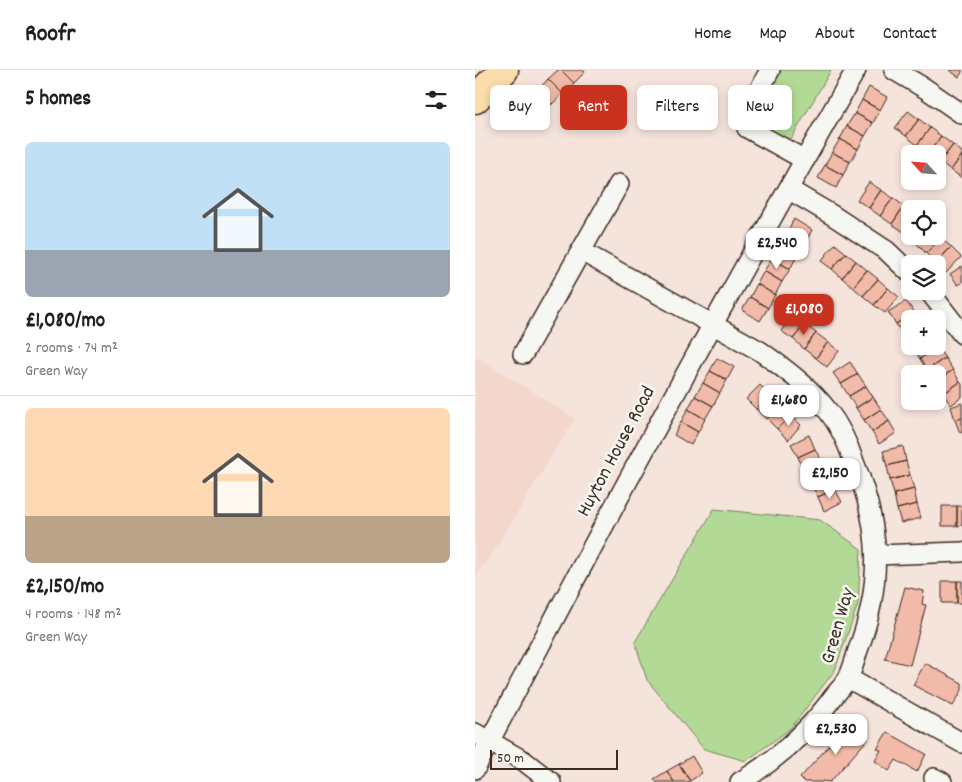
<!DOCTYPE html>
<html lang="en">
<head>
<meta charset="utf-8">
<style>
	body { margin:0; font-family:Dekko,sans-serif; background:#f6f6f6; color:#202124; height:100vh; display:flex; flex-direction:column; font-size:19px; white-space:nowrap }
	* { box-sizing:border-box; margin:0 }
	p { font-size:16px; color:#757577 }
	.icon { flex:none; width:28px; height:28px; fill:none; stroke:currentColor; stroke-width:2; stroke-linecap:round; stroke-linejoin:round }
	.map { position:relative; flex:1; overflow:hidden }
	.details { display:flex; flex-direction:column; background:#fff; width:475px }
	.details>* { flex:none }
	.top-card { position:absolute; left:15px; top:15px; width:396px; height:45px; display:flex; gap:10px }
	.needle { width:32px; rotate:296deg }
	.controls { position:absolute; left:426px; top:75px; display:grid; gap:10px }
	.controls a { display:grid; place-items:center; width:45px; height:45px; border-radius:8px; background:#fff; box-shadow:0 2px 8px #0003; font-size:25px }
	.scale { position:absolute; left:15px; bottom:12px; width:128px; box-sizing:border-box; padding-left:5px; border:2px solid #3b2a1e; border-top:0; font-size:14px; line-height:18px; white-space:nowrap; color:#3b2a1e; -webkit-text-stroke:4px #f6f6f2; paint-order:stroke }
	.price { position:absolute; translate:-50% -42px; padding:0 11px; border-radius:10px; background:#fff; color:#222; font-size:16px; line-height:32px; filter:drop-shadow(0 1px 2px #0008) }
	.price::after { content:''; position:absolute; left:50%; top:30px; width:15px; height:11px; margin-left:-8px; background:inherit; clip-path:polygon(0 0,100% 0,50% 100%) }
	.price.on { background:#c8321e; color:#fff }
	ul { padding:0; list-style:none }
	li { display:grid; align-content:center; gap:10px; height:265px; padding:0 25px }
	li+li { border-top:1px solid #e0e0e0 }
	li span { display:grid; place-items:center; height:155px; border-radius:8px; color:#555 }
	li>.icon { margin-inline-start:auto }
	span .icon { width:90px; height:90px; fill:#fffc; stroke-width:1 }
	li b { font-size:21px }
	h2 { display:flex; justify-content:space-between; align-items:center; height:60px; padding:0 25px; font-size:21px }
	.chip { padding:0 18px; border-radius:8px; background:#fff; box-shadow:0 2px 8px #0003; font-size:18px; line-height:45px }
	.chip.on { background:#c8321e; color:#fff }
	header { display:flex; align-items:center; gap:30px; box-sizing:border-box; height:70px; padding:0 25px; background:#fff; border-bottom:1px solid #e0e0e0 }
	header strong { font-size:24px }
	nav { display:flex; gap:28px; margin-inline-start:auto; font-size:18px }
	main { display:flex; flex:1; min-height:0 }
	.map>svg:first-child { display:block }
	.built { fill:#f4d7cc }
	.green { fill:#b2da96; stroke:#76825a }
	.building { fill:#f2baa8; stroke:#3b2a1e }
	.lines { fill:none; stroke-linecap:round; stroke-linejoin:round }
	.minor-casing { stroke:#3b2a1e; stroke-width:22 }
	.trunk-casing { stroke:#3b2a1e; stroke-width:31 }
	.minor { stroke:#f6f6f2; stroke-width:19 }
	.trunk { stroke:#faddab; stroke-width:28 }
	.labels { text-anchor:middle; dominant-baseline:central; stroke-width:5; stroke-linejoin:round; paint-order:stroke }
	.street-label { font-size:20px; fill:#3b2a1e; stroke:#f6f6f2 }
</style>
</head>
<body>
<header>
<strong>Roofr</strong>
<nav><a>Home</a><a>Map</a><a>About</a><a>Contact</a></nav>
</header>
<main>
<section class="details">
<h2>5 homes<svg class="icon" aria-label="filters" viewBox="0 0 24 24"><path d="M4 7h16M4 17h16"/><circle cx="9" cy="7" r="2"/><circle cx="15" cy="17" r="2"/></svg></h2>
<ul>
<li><span style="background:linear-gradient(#bfe0f5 70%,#9aa5b1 0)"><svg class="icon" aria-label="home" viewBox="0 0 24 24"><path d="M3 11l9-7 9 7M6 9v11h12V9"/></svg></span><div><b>£1,080/mo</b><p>2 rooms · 74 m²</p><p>Green Way</p></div></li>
<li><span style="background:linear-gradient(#ffd9b3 70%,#b9a48a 0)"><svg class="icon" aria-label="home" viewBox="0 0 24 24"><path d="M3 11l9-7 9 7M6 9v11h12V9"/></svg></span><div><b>£2,150/mo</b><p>4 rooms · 148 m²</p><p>Green Way</p></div></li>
</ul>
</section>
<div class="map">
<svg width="487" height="712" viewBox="0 0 487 712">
	<rect width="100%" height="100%" fill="#f5e4dc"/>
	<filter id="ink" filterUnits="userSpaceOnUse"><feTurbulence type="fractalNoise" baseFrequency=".02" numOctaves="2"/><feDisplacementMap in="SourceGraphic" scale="10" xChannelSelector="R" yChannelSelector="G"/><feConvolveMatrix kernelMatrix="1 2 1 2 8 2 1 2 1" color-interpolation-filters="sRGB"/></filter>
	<g filter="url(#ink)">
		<path class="built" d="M 0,286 L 100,348 L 24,473 L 0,507 Z"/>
		<path class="green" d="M 302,0 L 356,0 L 315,71 L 282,51 L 280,43 Z
			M 239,439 L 345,450 L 386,479 L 383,534 L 360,600 L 316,658 L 271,691 L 229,679 L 172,610 L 160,572 Z"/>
		<path class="building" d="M 83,0 L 86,0 L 99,13 L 88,24 L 73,9 Z
			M 86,0 L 108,0 L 110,2 L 99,13 Z
			M 474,0 L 487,0 L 487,2 L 484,7 Z
			M 73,9 L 88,24 L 77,34 L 63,20 Z
			M 394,17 L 412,27 L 405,40 L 387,30 Z
			M 63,20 L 77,34 L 66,45 L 52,30 Z
			M 387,30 L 405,40 L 398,53 L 380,43 Z
			M 433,41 L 444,49 L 431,66 L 420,58 Z
			M 380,43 L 398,53 L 390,66 L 372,56 Z
			M 444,49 L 455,58 L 442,75 L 431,66 Z
			M 372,56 L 390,66 L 383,79 L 365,69 Z
			M 455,58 L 466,66 L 454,83 L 442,75 Z
			M 466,66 L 478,75 L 465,92 L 462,90 L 462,84 L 454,83 Z
			M 365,69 L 383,79 L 375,92 L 357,82 Z
			M 478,75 L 487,82 L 487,85 L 476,100 L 465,92 Z
			M 357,82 L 375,92 L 368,105 L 350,95 Z
			M 487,85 L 487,108 L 476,100 Z
			M 350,95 L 368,105 L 361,118 L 343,108 Z
			M 394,112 L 406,120 L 394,138 L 382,130 Z
			M 406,120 L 418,128 L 405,146 L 394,138 Z
			M 418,128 L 429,136 L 417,154 L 405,146 Z
			M 429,136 L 435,140 L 435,152 L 429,162 L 417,154 Z
			M 319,149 L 337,160 L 330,173 L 312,162 Z
			M 435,159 L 435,166 L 448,166 L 441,173 L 431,163 Z
			M 312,162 L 330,173 L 322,186 L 304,175 Z
			M 462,164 L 466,168 L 451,183 L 441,173 L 448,166 L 462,166 Z
			M 466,168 L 476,177 L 461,193 L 451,183 Z
			M 360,174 L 371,183 L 357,199 L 346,191 Z
			M 304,175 L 322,186 L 315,199 L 297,188 Z
			M 476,177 L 486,187 L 471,203 L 461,193 Z
			M 371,183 L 381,191 L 367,208 L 357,199 Z
			M 297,188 L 315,199 L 307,212 L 289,201 Z
			M 381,191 L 392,200 L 378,217 L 367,208 Z
			M 487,196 L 487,213 L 483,215 L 475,204 Z
			M 392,200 L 403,209 L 388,226 L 378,217 Z
			M 289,201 L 307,212 L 300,225 L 282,214 Z
			M 403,209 L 413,218 L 399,235 L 388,226 Z
			M 282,214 L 300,225 L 293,238 L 275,227 Z
			M 413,218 L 424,227 L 410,243 L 399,235 Z
			M 275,227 L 293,238 L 285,251 L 267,240 Z
			M 431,231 L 439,242 L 421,254 L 413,242 Z
			M 439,242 L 443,249 L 435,249 L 435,261 L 429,266 L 421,254 Z
			M 318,245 L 330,254 L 318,269 L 306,261 Z
			M 330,254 L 341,263 L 329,279 L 318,269 Z
			M 435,261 L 435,275 L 429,266 Z
			M 341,263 L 353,272 L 341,288 L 329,279 Z
			M 353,272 L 364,281 L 352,297 L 341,288 Z
			M 438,276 L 462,276 L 462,277 L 445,289 L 437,277 Z
			M 462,277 L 470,288 L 452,300 L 445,289 Z
			M 242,288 L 259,297 L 252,310 L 235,301 Z
			M 470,288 L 478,300 L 462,310 L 462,304 L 454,304 L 452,300 Z
			M 375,292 L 383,304 L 366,314 L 358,303 Z
			M 478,300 L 485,312 L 468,324 L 462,316 L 462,310 Z
			M 235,301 L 252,310 L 245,323 L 228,313 Z
			M 383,304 L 391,316 L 374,326 L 366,314 Z
			M 485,312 L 487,314 L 487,327 L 476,335 L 468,324 Z
			M 228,313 L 245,323 L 238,336 L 220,326 Z
			M 285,315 L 295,325 L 281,339 L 271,329 Z
			M 391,316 L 398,327 L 381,338 L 374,326 Z
			M 295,325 L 306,335 L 292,349 L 281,339 Z
			M 220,326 L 238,336 L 230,349 L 213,339 Z
			M 398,327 L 406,339 L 389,350 L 381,338 Z
			M 487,333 L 487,348 L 480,350 L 476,337 Z
			M 306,335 L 316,345 L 302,359 L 292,349 Z
			M 213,339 L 230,349 L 223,362 L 206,352 Z
			M 406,339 L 414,351 L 397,362 L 389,350 Z
			M 316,345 L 326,355 L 313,370 L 302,359 Z
			M 487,348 L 487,362 L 485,363 L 480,350 Z
			M 414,351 L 421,363 L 404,374 L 397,362 Z
			M 206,352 L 223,362 L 216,375 L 199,365 Z
			M 334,365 L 340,379 L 323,387 L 316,374 Z
			M 428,376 L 431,391 L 412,396 L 408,381 Z
			M 340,379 L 347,392 L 329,401 L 323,387 Z
			M 431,391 L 435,405 L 415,410 L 412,396 Z
			M 347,392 L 353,405 L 336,414 L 329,401 Z
			M 353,405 L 360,419 L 343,427 L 336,414 Z
			M 435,405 L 439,419 L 419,424 L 415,410 Z
			M 360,419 L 367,432 L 349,441 L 343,427 Z
			M 439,419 L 442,434 L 422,439 L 419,424 Z
			M 442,434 L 446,448 L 426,453 L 422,439 Z
			M 467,436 L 482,436 L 482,456 L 467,456 Z
			M 482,436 L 487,436 L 487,455 L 482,456 Z
			M 467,511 L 482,511 L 482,533 L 467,533 Z
			M 482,511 L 487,511 L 487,533 L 482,533 Z
			M 430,517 L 449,521 L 447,534 L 451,535 L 435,595 L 410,589 Z
			M 450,593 L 487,613 L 487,620 L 478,636 L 438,615 Z
			M 375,652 L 393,669 L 355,712 L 348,711 L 347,712 L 329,712 L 325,708 Z
			M 412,662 L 451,684 L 442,702 L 421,690 L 414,701 L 400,691 L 406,680 L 402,679 Z
			M 217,686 L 227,703 L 215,711 L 204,694 Z
			M 204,694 L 215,711 L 212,712 L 199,712 L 192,701 Z
			M 192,701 L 199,712 L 181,712 L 179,709 Z"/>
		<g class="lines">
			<g class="minor-casing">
				<path id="minor" d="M 295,0 L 270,46 L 272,58 L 330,90
					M 419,0 L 451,19 L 487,44
					M 144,114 L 106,181 L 285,281 C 310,299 335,317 353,341 C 365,356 373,374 379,392 C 406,457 408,513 383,580 C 380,589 378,599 373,608 C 369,615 364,620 359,626 C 333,662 303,689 265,712
					M 313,119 L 357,145 L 412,181 L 435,203
					M 454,221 L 487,264
					M 48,284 L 106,181
					M 401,485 L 487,482
					M 373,608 L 487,673
					M 0,663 L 49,691 L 76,712
					M 0,699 C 123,464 248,230 381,0
					M 459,708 L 467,712"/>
			</g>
			<g class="trunk-casing">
				<path id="trunk" d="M 0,29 L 29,0"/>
			</g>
			<use href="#minor" class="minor"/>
			<use href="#trunk" class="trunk"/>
		</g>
	</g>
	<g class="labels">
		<g class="street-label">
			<text transform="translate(142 382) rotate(-62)">Huyton House Road</text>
			<text transform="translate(364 556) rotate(-74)">Green Way</text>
		</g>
	</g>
</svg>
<div class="controls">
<a><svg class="needle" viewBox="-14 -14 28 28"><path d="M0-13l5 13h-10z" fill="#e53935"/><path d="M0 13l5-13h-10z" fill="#757577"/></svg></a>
<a><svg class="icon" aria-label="locate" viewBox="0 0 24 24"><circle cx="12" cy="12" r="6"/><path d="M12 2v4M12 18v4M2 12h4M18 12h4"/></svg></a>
<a><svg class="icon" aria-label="layers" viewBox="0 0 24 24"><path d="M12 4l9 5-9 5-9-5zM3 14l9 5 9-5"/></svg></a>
<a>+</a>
<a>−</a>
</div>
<div class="scale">50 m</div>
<b class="price" style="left:302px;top:200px">£2,540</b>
<b class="price on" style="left:329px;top:266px">£1,080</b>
<b class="price" style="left:314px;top:357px">£1,680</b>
<b class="price" style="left:355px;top:430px">£2,150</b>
<b class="price" style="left:361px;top:686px">£2,530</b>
<div class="top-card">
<a class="chip">Buy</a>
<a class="chip on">Rent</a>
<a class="chip">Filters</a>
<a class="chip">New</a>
</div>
</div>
</main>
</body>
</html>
